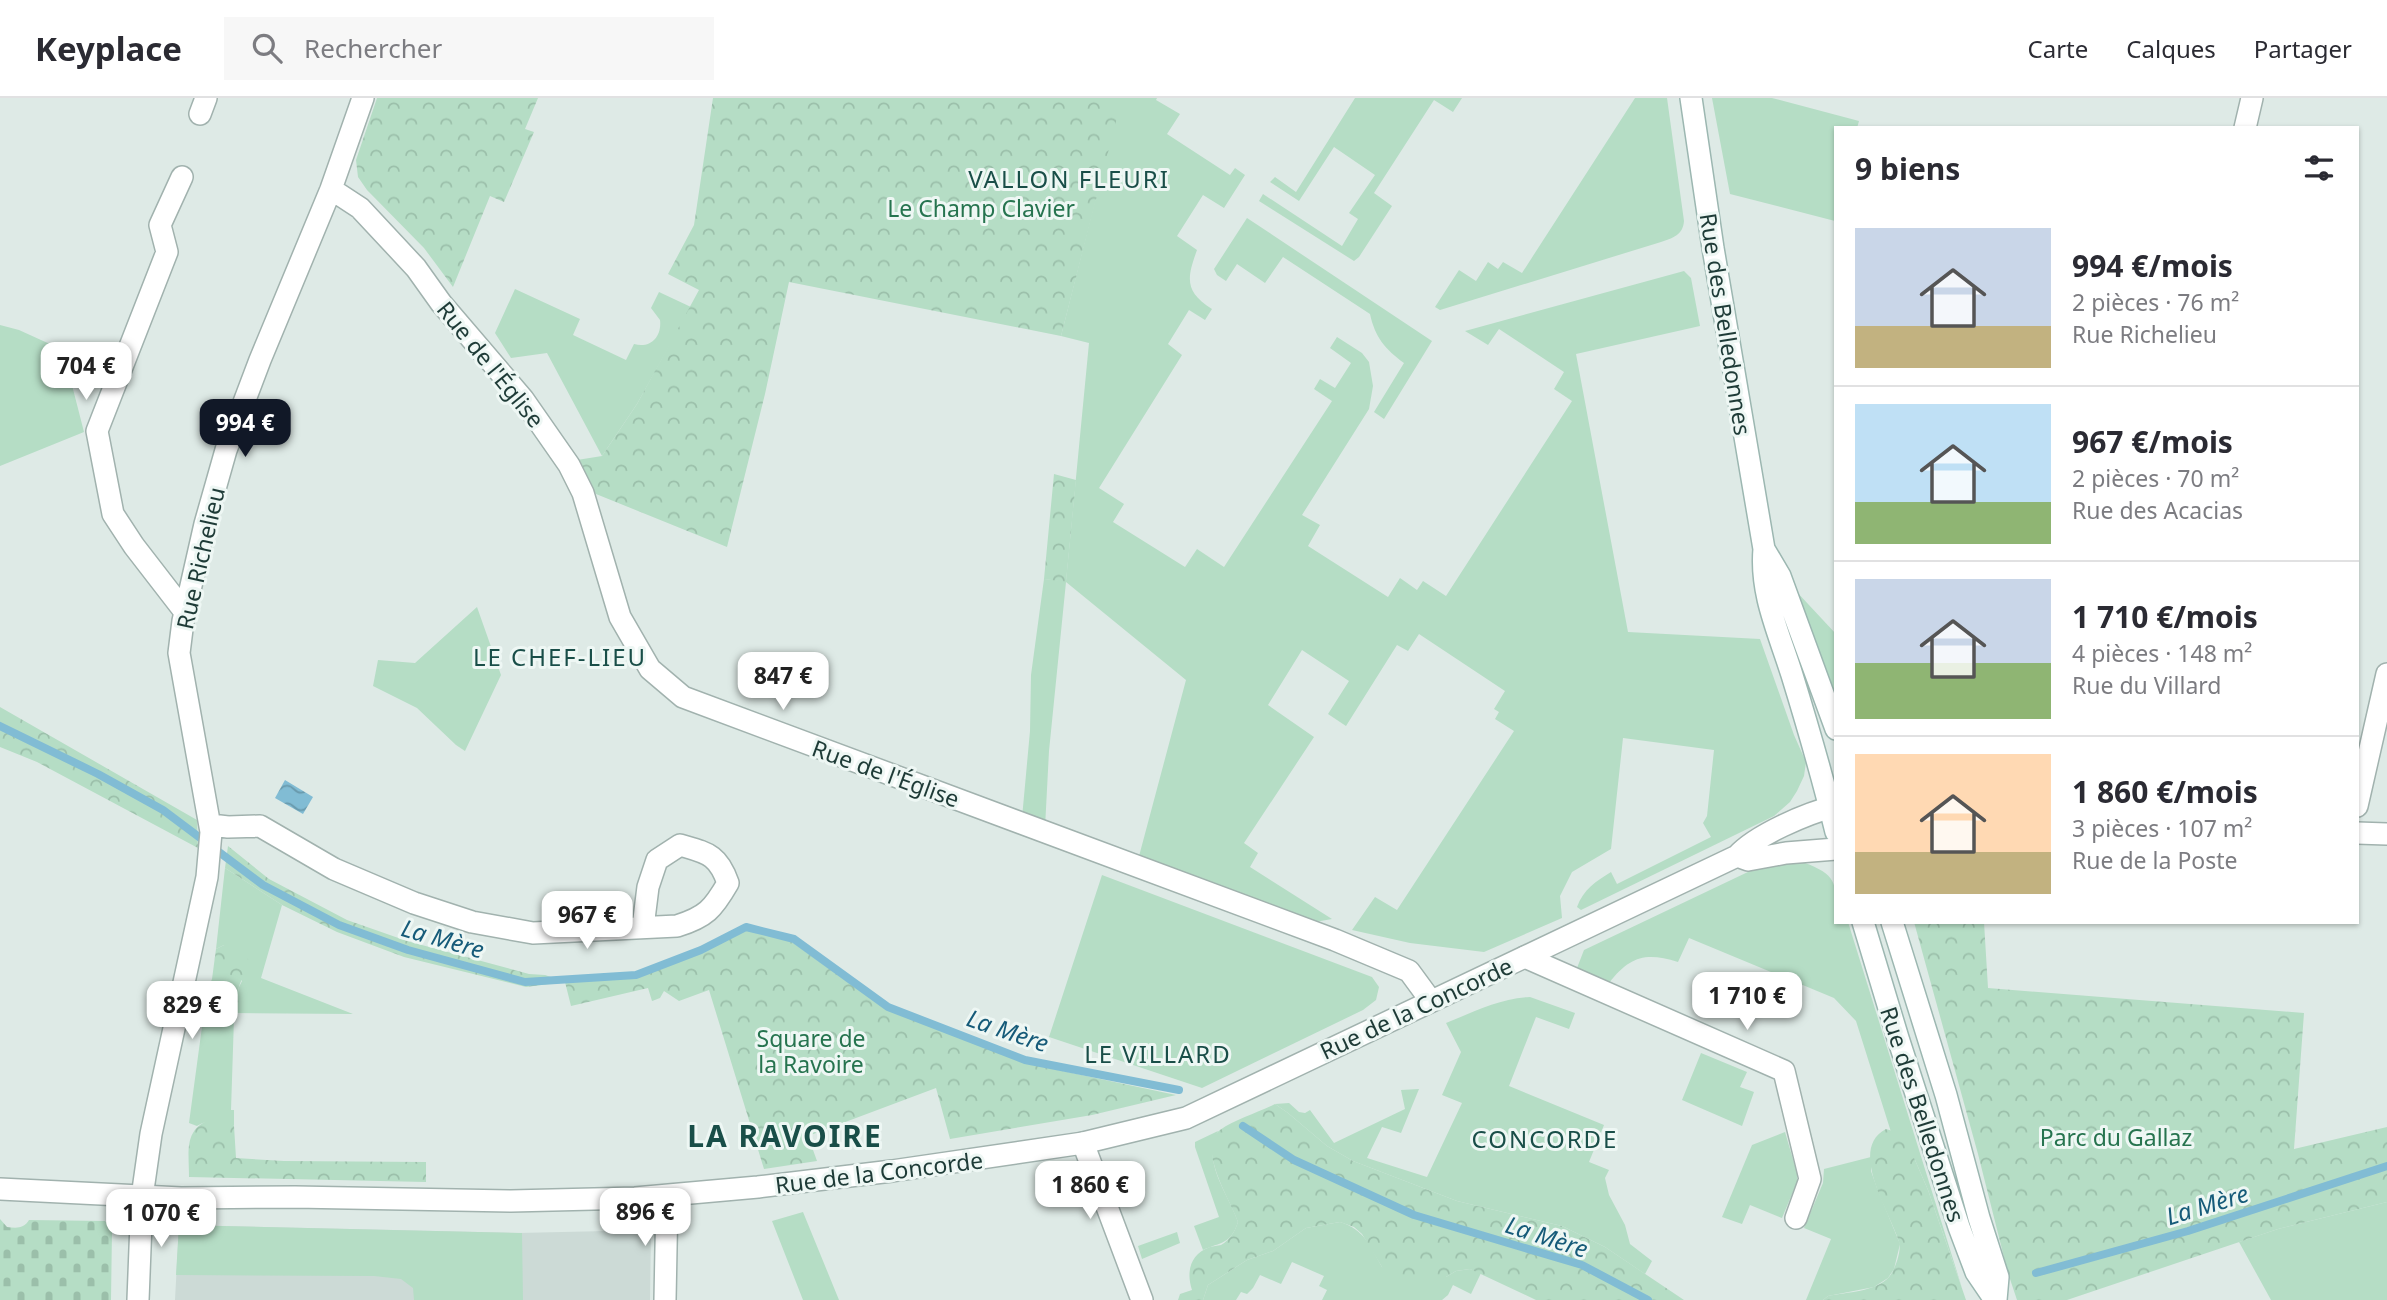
<!DOCTYPE html>
<html lang="fr">
<head>
<meta charset="utf-8">
<style>
	body { margin:0; font-family:"Noto Sans",sans-serif; background:#f7f7f7; color:#2b2b33; height:100vh; display:flex; flex-direction:column; font-size:26px; white-space:nowrap }
	* { box-sizing:border-box; margin:0 }
	p { font-size:23px; color:#7c7c81 }
	.icon { flex:none; width:38px; height:38px; fill:none; stroke:currentColor; stroke-width:2; stroke-linecap:round; stroke-linejoin:round }
	.map { position:relative; flex:1; overflow:hidden }
	.panel { position:absolute; left:1834px; top:28px; width:525px; height:798px; display:flex; flex-direction:column; background:#fff; border-radius:0px; box-shadow:0 2px 5px #0004 }
	.panel>* { flex:none }
	.price { position:absolute; translate:-50% -60px; padding:0 16px; border-radius:14px; background:#fff; color:#222; font-size:23px; line-height:46px; filter:drop-shadow(0 2px 4px #0008) }
	.price::after { content:''; position:absolute; left:50%; top:42px; width:21px; height:16px; margin-left:-10px; background:inherit; clip-path:polygon(0 0,100% 0,50% 100%) }
	.price.current { background:#111827; color:#fff }
	ul { padding:0; list-style:none }
	li { display:flex; align-items:center; gap:21px; height:175px; padding:0 21px }
	li+li { border-top:2px solid #e1e1e2 }
	li span { display:grid; place-items:center; flex:none; width:196px; height:140px; border-radius:0px; color:#555 }
	li>.icon { margin-inline-start:auto }
	span .icon { width:84px; height:84px; fill:#fffc; stroke-width:1 }
	li b { font-size:30px }
	h2 { display:flex; justify-content:space-between; align-items:center; height:84px; padding:0 21px; font-size:30px }
	header { display:flex; align-items:center; gap:42px; box-sizing:border-box; height:98px; padding:0 35px; background:#fff; border-bottom:2px solid #e1e1e2 }
	header strong { font-size:33px }
	nav { display:flex; gap:38px; margin-inline-start:auto; font-size:24px }
	.search { width:490px; height:63px; background:#f7f7f7; display:flex; align-items:center; gap:18px; box-sizing:border-box; padding:0 24px; border-radius:0px; color:#7c7c81; font-size:26px }
	.map>svg:first-child { display:block }
	.built { fill:#ccdad6 }
	.green { fill:#b5ddc5 }
	.forest { fill:url(#forest-crowns) }
	.cemetery { fill:url(#cemetery-stones) }
	.water { fill:url(#water-waves) }
	.lines { fill:none; stroke-linecap:round; stroke-linejoin:round }
	.stream { stroke:#81bcd4; stroke-width:8 }
	.minor-casing { stroke:#a1b2ae; stroke-width:24 }
	.tertiary-casing { stroke:#a1b2ae; stroke-width:24 }
	.secondary-casing { stroke:#9cb7b1; stroke-width:24 }
	.minor { stroke:#fff; stroke-width:21 }
	.tertiary { stroke:#fff; stroke-width:21 }
	.secondary { stroke:#fff; stroke-width:21 }
	.labels { text-anchor:middle; dominant-baseline:central; stroke-width:6; stroke-linejoin:round; paint-order:stroke }
	.park-label { font-size:23px; fill:#26744f; stroke:#eef7f4 }
	.street-label { font-size:23px; fill:#1e3b37; stroke:#eef7f4 }
	.neighbourhood-label { font-size:24px; letter-spacing:2px; fill:#194e48; stroke:#eef7f4 }
	.water-label { font-size:24px; font-style:italic; fill:#165b79; stroke:#eef7f4 }
	.district-label { font-size:30px; font-weight:bold; letter-spacing:2px; fill:#194e48; stroke:#eef7f4 }
</style>
</head>
<body>
<header>
<strong>Keyplace</strong>
<div class="search"><svg class="icon" aria-label="search" viewBox="0 0 24 24"><circle cx="10" cy="10" r="6"/><path d="M15 15l6 6"/></svg>Rechercher</div>
<nav><a>Carte</a><a>Calques</a><a>Partager</a></nav>
</header>
<div class="map">
<svg width="2387" height="1202" viewBox="0 0 2387 1202">
	<defs>
		<pattern id="forest-crowns" width="20" height="18" patternUnits="userSpaceOnUse" patternTransform="scale(1.75)"><rect width="20" height="18" fill="#b5ddc5"/><path d="M2 6a3 3 0 1 1 6 0M12 15a3 3 0 1 1 6 0" fill="none" stroke="#9bbfaa"/></pattern>
		<pattern id="cemetery-stones" width="16" height="16" patternUnits="userSpaceOnUse" patternTransform="scale(1.75)"><rect width="16" height="16" fill="#b5ddc5"/><path d="M2 7V4a2 2 0 0 1 4 0v3zM10 15v-3a2 2 0 0 1 4 0v3z" fill="#9bbfaa"/></pattern>
		<pattern id="water-waves" width="16" height="10" patternUnits="userSpaceOnUse" patternTransform="scale(1.75)"><rect width="16" height="10" fill="#81bcd4"/><path d="M0 5q4-4 8 0t8 0" fill="none" stroke="#699aad"/></pattern>
	</defs>
	<rect width="100%" height="100%" fill="#deeae6"/>
	<path class="built" d="M 179,1127 L 518,1135 L 651,1132 L 650,1202 L 175,1202 Z"/>
	<path class="green" d="M 1121,0 L 1157,0 L 1156,2 L 1180,16 L 1167,36 L 1230,77 L 1235,70 L 1245,77 L 1224,110 L 1203,97 L 1177,138 L 1197,152 C 1187,180 1184,193 1212,211 L 1205,222 L 1189,212 L 1168,246 L 1182,257 L 1099,390 L 1124,406 L 1113,424 L 1185,469 L 1197,451 L 1224,469 L 1332,303 L 1314,291 L 1320,281 L 1335,290 L 1351,265 L 1330,250 L 1337,239 L 1362,255 L 1369,264 L 1373,288 L 1369,311 L 1302,417 L 1320,427 L 1308,448 L 1388,499 L 1400,480 L 1417,492 L 1423,483 L 1446,498 L 1572,303 L 1554,291 L 1564,274 L 1499,231 L 1488,247 L 1465,233 L 1684,173 L 1691,180 L 1700,228 L 1576,256 L 1628,534 L 1760,541 L 1794,637 L 1806,664 L 1804,678 L 1797,693 L 1790,704 L 1774,718 L 1581,812 L 1577,809 C 1583,792 1596,783 1611,774 L 1617,786 L 1711,739 L 1703,725 L 1707,718 L 1714,652 L 1623,640 L 1611,751 L 1572,774 L 1560,798 L 1562,820 L 1484,854 L 1410,845 L 1352,832 L 1375,799 L 1397,812 L 1514,633 L 1495,621 L 1499,614 L 1494,611 L 1505,593 L 1419,536 L 1408,553 L 1397,547 L 1346,628 L 1328,616 L 1349,583 L 1302,552 L 1268,607 L 1314,639 L 1244,745 L 1258,755 L 1250,769 L 1332,821 L 1315,824 L 1138,762 L 1186,582 L 1066,484 L 1049,653 L 1045,730 L 1022,720 L 1030,633 L 1031,577 L 1044,481 L 1066,483 L 1089,245 L 1061,238 Z
		M 1355,0 L 1462,0 L 1453,14 L 1434,2 L 1374,95 L 1392,108 L 1359,159 L 1354,163 L 1259,103 L 1263,96 L 1342,148 L 1358,121 L 1349,115 L 1375,77 L 1334,49 L 1299,103 L 1270,84 L 1275,79 L 1296,94 Z
		M 1635,0 L 1667,0 L 1684,123 C 1683,137 1673,140 1661,144 L 1440,212 L 1435,209 L 1459,172 L 1476,183 L 1488,164 L 1498,171 L 1503,164 L 1522,175 Z
		M 1712,0 L 1772,0 L 1859,23 L 1857,30 L 1836,30 L 1835,123 L 1730,96 Z
		M 1247,120 L 1432,243 L 1384,321 L 1374,314 L 1404,265 C 1385,251 1375,239 1370,216 L 1283,159 L 1265,185 L 1237,166 L 1226,183 L 1217,177 L 1214,171 Z
		M 515,191 L 580,221 L 573,237 L 626,262 L 634,246 C 651,251 662,238 660,222 L 651,210 L 659,194 L 691,209 L 637,306 L 602,358 L 547,255 L 511,260 L 495,235 Z
		M 0,227 L 19,232 L 63,252 L 84,334 L 0,368 Z
		M 1795,492 L 1836,536 L 1836,605 Z
		M 477,509 L 501,577 L 465,653 L 456,647 L 417,610 L 373,588 L 378,562 L 415,565 Z
		M 1797,762 C 1839,777 1836,782 1836,824 L 1848,824 L 1962,1190 L 1928,1092 L 1915,1062 L 1891,1034 L 1856,923 L 1834,900 L 1689,840 L 1678,864 C 1646,854 1630,858 1609,885 L 1577,870 L 1584,852 L 1771,763 Z
		M 225,770 L 282,807 L 261,880 L 353,916 L 234,915 L 239,889 L 242,883 L 224,847 L 216,851 Z
		M 1102,777 L 1372,879 L 1379,889 L 1376,902 L 1363,912 L 1202,990 L 1049,939 Z
		M 1530,899 L 1575,915 L 1569,931 L 1536,919 L 1509,988 L 1604,1027 L 1589,1064 L 1609,1072 L 1605,1080 L 1609,1097 L 1625,1127 L 1630,1146 L 1652,1163 L 1645,1176 L 1605,1149 L 1562,1128 L 1457,1103 L 1353,1063 L 1327,1048 L 1288,1015 L 1275,1006 L 1289,1005 L 1299,1014 L 1305,1015 L 1310,1012 L 1334,1045 L 1405,1011 L 1401,992 L 1419,991 L 1401,1035 L 1382,1029 L 1367,1060 L 1427,1079 L 1462,1005 L 1442,997 L 1461,954 L 1446,925 C 1474,914 1500,900 1530,899 Z
		M 204,914 L 206,921 L 225,926 L 234,920 L 231,1012 L 234,1012 L 234,1028 C 224,1021 207,1021 197,1028 L 189,1025 Z
		M 1701,955 L 1747,974 L 1740,989 L 1754,994 L 1742,1028 L 1682,1002 Z
		M 1218,1033 C 1201,1063 1228,1095 1238,1124 C 1231,1146 1221,1144 1203,1152 L 1194,1128 L 1219,1119 L 1195,1049 L 1195,1044 Z
		M 1785,1034 L 1797,1075 L 1797,1084 L 1782,1120 L 1750,1107 L 1742,1126 L 1722,1119 L 1752,1047 Z
		M 1871,1059 L 1871,1073 L 1877,1090 L 1900,1146 L 1894,1171 L 1888,1180 L 1874,1189 L 1828,1198 L 1823,1202 L 1806,1202 L 1831,1141 L 1804,1130 L 1823,1085 L 1824,1071 Z
		M 2387,1104 L 2387,1202 L 2271,1202 L 2239,1144 L 2278,1131 Z
		M 803,1114 L 839,1202 L 803,1202 L 772,1123 Z
		M 1340,1124 C 1365,1132 1370,1148 1382,1169 L 1446,1179 L 1456,1173 L 1470,1171 L 1481,1175 L 1471,1196 L 1453,1187 L 1448,1197 L 1442,1202 L 1322,1202 L 1327,1192 L 1319,1188 L 1324,1178 L 1292,1164 L 1281,1186 L 1260,1177 L 1253,1190 L 1247,1196 L 1241,1194 L 1236,1202 L 1203,1202 L 1208,1187 L 1247,1162 L 1273,1153 L 1306,1130 Z
		M 179,1127 L 522,1135 L 523,1202 L 414,1202 L 413,1190 L 401,1181 L 374,1178 L 176,1177 Z
		M 1177,1134 L 1180,1145 L 1142,1161 L 1138,1148 Z"/>
	<path class="forest" d="M 377,0 L 538,0 L 525,31 L 534,34 L 504,104 L 490,98 L 453,189 L 424,150 L 367,92 L 358,79 L 356,62 Z
		M 713,0 L 1122,0 L 1061,238 L 789,184 L 765,296 L 727,449 L 596,396 L 577,362 L 602,358 L 637,306 L 699,192 L 668,176 L 694,127 Z
		M 1054,376 L 1076,382 L 1066,484 L 1044,481 Z
		M 0,609 L 197,722 L 198,750 L 37,664 L 0,649 Z
		M 228,748 L 269,781 L 347,822 L 407,843 L 529,876 L 545,877 L 566,884 L 637,880 L 697,857 L 746,832 L 792,844 L 887,912 L 1025,965 L 1176,997 L 1092,1017 L 950,1041 L 936,990 L 808,1038 L 817,1063 L 764,1071 L 709,892 L 679,903 L 664,893 L 660,900 L 652,903 L 648,890 L 571,908 L 565,884 L 526,889 L 404,859 L 337,834 L 282,807 L 225,770 Z
		M 1914,824 L 1984,824 L 1988,890 L 2304,915 L 2294,1051 L 2387,1029 L 2387,1104 L 2278,1131 L 2067,1202 L 2017,1202 L 2008,1175 L 1978,1056 Z
		M 224,847 C 236,849 243,854 250,864 C 247,876 241,880 239,889 C 237,895 239,900 238,906 C 237,926 221,927 206,921 L 204,901 L 212,881 L 216,851 Z
		M 1275,1006 L 1288,1015 L 1327,1048 L 1353,1063 L 1457,1103 L 1562,1128 L 1605,1149 L 1684,1202 L 1536,1202 L 1470,1171 L 1456,1173 L 1446,1179 L 1430,1182 L 1405,1184 L 1393,1180 L 1382,1169 L 1362,1136 L 1354,1129 L 1340,1124 L 1306,1130 L 1273,1153 L 1247,1162 L 1208,1187 L 1203,1202 L 1178,1202 L 1180,1196 L 1192,1192 C 1186,1174 1190,1156 1210,1149 C 1213,1148 1217,1148 1221,1147 C 1230,1142 1235,1133 1238,1124 C 1231,1103 1196,1050 1220,1032 C 1235,1021 1257,1015 1275,1006 Z
		M 214,1020 L 228,1023 L 234,1028 L 236,1060 L 284,1063 L 426,1064 L 426,1084 L 189,1079 C 189,1052 183,1030 214,1020 Z
		M 1886,1031 L 1896,1034 L 1904,1041 L 1915,1062 L 1928,1092 L 1966,1202 L 1823,1202 L 1828,1198 C 1847,1194 1875,1194 1889,1179 C 1895,1172 1902,1152 1899,1144 C 1891,1116 1847,1051 1886,1031 Z"/>
	<path class="cemetery" d="M 0,1121 L 7,1129 C 16,1130 24,1131 29,1122 L 105,1123 L 112,1133 L 111,1202 L 0,1202 Z"/>
	<path class="water" d="M 285,682 L 313,699 L 303,716 L 275,700 Z"/>
	<g class="lines">
		<path class="stream" d="M 0,628 L 98,676 L 163,712 L 263,787 L 339,827 L 408,852 L 525,884 L 636,877 L 701,852 L 746,829 L 794,841 L 888,909 L 1025,962 L 1179,992
			M 1243,1028 L 1294,1062 L 1414,1117 L 1582,1167 L 1648,1202
			M 2036,1175 L 2188,1133 L 2387,1068"/>
		<g class="minor-casing">
			<path id="minor" d="M 200,16 L 206,0
				M 2245,30 L 2252,0
				M 182,79 L 160,127 L 167,154 L 97,333 L 113,416 L 134,448 L 185,514
				M 331,91 L 360,110 L 416,170 L 441,205 L 523,301 L 569,367 L 583,395 L 620,519 L 650,571 L 683,599 L 1335,842 L 1409,873 L 1431,903
				M 2357,708 L 2387,576
				M 211,727 L 228,729 L 260,728 L 334,771 L 414,805 L 472,824 L 533,835 L 677,828 C 706,819 713,811 728,785 C 718,756 707,755 680,747 L 657,762 L 648,789 L 643,829
				M 2357,735 L 2387,736
				M 1525,859 L 1784,973 L 1810,1081 L 1796,1120
				M 1083,1045 L 1142,1202
				M 138,1202 L 142,1099 L 151,1036 L 207,779 L 211,734 L 179,555 L 183,523 L 205,426 L 226,352 L 260,262 L 331,91 L 363,0
				M 665,1202 L 667,1099"/>
		</g>
		<g class="tertiary-casing">
			<path id="tertiary" d="M 1737,758 L 1748,762 L 1786,755 L 1836,751
				M 0,1091 L 181,1100 L 295,1099 L 511,1103 L 635,1100 L 758,1089 L 892,1073 L 1083,1045 L 1186,1020 L 1737,758 C 1756,737 1807,715 1836,708"/>
		</g>
		<g class="secondary-casing">
			<path id="secondary" d="M 1691,0 L 1713,150 L 1764,451 C 1760,496 1779,535 1792,577 C 1808,629 1823,681 1836,734
				M 1764,451 L 1780,478 L 1836,631
				M 1863,824 L 1898,940 L 1959,1129 L 1976,1174 L 1995,1202
				M 1892,824 L 1946,997 L 1979,1120 L 1998,1179 L 1996,1202"/>
		</g>
		<use href="#minor" class="minor"/>
		<use href="#tertiary" class="tertiary"/>
		<use href="#secondary" class="secondary"/>
	</g>
	<g class="labels">
		<g class="park-label">
			<text x="981" y="110">Le Champ Clavier</text>
			<text x="811" y="940">Square de<tspan x="811" dy="26">la Ravoire</tspan></text>
			<text x="2116" y="1039">Parc du Gallaz</text>
		</g>
		<g class="street-label">
			<text transform="translate(1726 226) rotate(81)">Rue des Belledonnes</text>
			<text transform="translate(491 266) rotate(51)">Rue de l'Église</text>
			<text transform="translate(200 460) rotate(-77)">Rue Richelieu</text>
			<text transform="translate(886 675) rotate(20)">Rue de l'Église</text>
			<text transform="translate(1416 910) rotate(-25)">Rue de la Concorde</text>
			<text transform="translate(1923 1016) rotate(72)">Rue des Belledonnes</text>
			<text transform="translate(879 1074) rotate(-7)">Rue de la Concorde</text>
		</g>
		<g class="neighbourhood-label">
			<text x="1069" y="80">VALLON FLEURI</text>
			<text x="560" y="558">LE CHEF-LIEU</text>
			<text x="1158" y="955">LE VILLARD</text>
			<text x="1545" y="1040">CONCORDE</text>
		</g>
		<g class="water-label">
			<text transform="translate(443 840) rotate(16)">La Mère</text>
			<text transform="translate(1008 932) rotate(19)">La Mère</text>
			<text transform="translate(2207 1106) rotate(-17)">La Mère</text>
			<text transform="translate(1547 1138) rotate(18)">La Mère</text>
		</g>
		<g class="district-label">
			<text x="785" y="1037">LA RAVOIRE</text>
		</g>
	</g>
</svg>
<b class="price" style="left:86px;top:304px">704 €</b>
<b class="price current" style="left:245px;top:361px">994 €</b>
<b class="price" style="left:783px;top:614px">847 €</b>
<b class="price" style="left:587px;top:853px">967 €</b>
<b class="price" style="left:1747px;top:934px">1 710 €</b>
<b class="price" style="left:192px;top:943px">829 €</b>
<b class="price" style="left:1090px;top:1123px">1 860 €</b>
<b class="price" style="left:645px;top:1150px">896 €</b>
<b class="price" style="left:161px;top:1151px">1 070 €</b>
<section class="panel">
<h2>9 biens<svg class="icon" aria-label="filters" viewBox="0 0 24 24"><path d="M4 7h16M4 17h16"/><circle cx="9" cy="7" r="2"/><circle cx="15" cy="17" r="2"/></svg></h2>
<ul>
<li><span style="background:linear-gradient(#c9d6e8 70%,#c2b280 0)"><svg class="icon" aria-label="home" viewBox="0 0 24 24"><path d="M3 11l9-7 9 7M6 9v11h12V9"/></svg></span><div><b>994 €/mois</b><p>2 pièces · 76 m²</p><p>Rue Richelieu</p></div></li>
<li><span style="background:linear-gradient(#bfe0f5 70%,#8fb573 0)"><svg class="icon" aria-label="home" viewBox="0 0 24 24"><path d="M3 11l9-7 9 7M6 9v11h12V9"/></svg></span><div><b>967 €/mois</b><p>2 pièces · 70 m²</p><p>Rue des Acacias</p></div></li>
<li><span style="background:linear-gradient(#c9d6e8 60%,#8fb573 0)"><svg class="icon" aria-label="home" viewBox="0 0 24 24"><path d="M3 11l9-7 9 7M6 9v11h12V9"/></svg></span><div><b>1 710 €/mois</b><p>4 pièces · 148 m²</p><p>Rue du Villard</p></div></li>
<li><span style="background:linear-gradient(#ffd9b3 70%,#c2b280 0)"><svg class="icon" aria-label="home" viewBox="0 0 24 24"><path d="M3 11l9-7 9 7M6 9v11h12V9"/></svg></span><div><b>1 860 €/mois</b><p>3 pièces · 107 m²</p><p>Rue de la Poste</p></div></li>
</ul>
</section>
</div>
</body>
</html>
